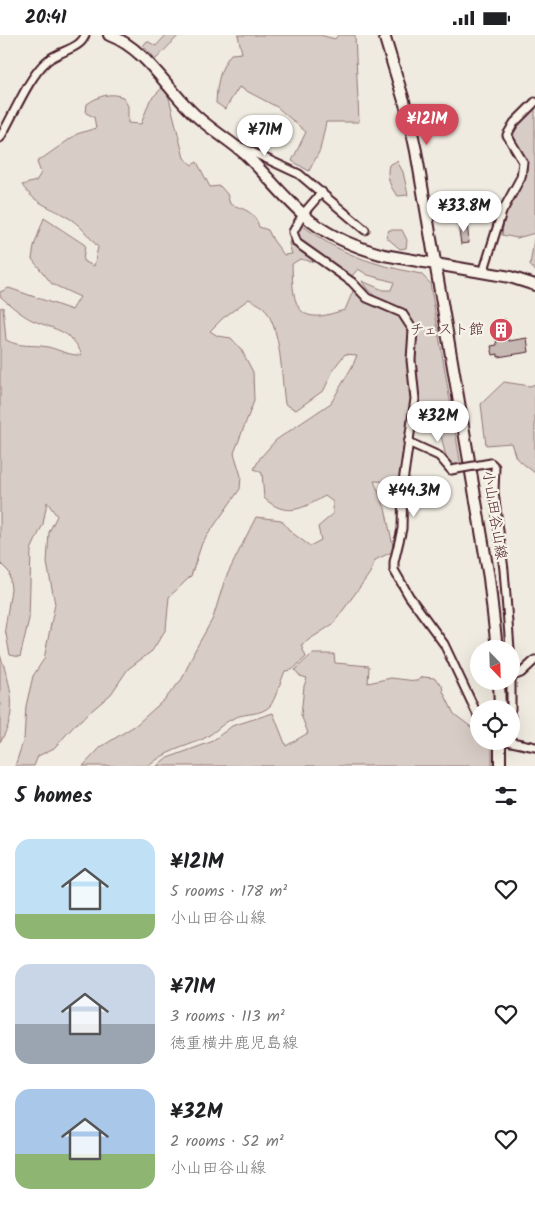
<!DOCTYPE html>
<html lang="en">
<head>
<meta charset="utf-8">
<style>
	body { margin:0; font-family:Kalam,"Klee One",sans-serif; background:#f2f2f2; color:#202124; height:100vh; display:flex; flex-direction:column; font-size:19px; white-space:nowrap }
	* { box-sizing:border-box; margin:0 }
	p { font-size:16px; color:#757577 }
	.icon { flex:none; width:28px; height:28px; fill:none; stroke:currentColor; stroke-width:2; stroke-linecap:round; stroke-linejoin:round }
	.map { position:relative; height:731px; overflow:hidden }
	.details { display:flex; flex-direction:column; background:#fff; flex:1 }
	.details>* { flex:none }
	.needle { width:32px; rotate:157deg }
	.tools { position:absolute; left:470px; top:605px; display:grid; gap:10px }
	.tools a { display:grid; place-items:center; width:50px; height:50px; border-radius:50%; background:#fff; box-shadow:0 5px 20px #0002; font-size:25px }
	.price { position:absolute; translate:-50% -42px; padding:0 11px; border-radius:18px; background:#fff; color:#222; font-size:16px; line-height:32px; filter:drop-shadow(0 1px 2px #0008) }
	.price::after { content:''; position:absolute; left:50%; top:30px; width:15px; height:11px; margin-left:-8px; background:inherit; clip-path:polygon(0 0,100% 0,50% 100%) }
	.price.current { background:#d1495b; color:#fff }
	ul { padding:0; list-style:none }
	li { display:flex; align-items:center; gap:15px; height:125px; padding:0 15px }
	li span { display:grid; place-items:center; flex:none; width:140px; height:100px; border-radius:15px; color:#555 }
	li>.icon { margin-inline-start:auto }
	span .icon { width:60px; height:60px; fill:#fffc; stroke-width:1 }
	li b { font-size:21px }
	h2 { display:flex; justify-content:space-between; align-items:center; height:60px; padding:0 15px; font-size:21px }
	.status { display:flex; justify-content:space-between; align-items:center; height:35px; padding:0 25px; background:#fff; direction:ltr }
	.status svg { height:14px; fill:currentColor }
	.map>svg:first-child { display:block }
	.green { fill:#d8cdc6; stroke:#917678 }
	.building { fill:#c6b8b3; stroke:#4a1f2b }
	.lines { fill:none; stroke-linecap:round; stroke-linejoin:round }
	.minor-casing { stroke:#4a1f2b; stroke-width:11 }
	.secondary-casing { stroke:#4a1f2b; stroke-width:14 }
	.minor { stroke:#f7f3e8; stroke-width:7 }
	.secondary { stroke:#f7f3e8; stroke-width:10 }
	.minor-bridge-casing { stroke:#4a1f2b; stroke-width:11; stroke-linecap:butt }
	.minor-bridge { stroke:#f7f3e8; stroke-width:7 }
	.labels { text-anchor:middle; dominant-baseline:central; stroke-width:4.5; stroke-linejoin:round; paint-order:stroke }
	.poi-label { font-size:15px; fill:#4a1f2b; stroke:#f7f3e8; text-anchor:end }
	.street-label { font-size:15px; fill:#4a1f2b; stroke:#f7f3e8 }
</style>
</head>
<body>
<div class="status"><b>20:41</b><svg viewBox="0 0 49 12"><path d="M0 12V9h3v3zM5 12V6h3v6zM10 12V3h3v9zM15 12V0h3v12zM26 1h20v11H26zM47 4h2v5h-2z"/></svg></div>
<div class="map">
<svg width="535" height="731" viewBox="0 0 535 731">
	<rect width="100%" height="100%" fill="#f0ebe0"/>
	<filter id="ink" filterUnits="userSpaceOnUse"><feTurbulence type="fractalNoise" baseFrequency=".02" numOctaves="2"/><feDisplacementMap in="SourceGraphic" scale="10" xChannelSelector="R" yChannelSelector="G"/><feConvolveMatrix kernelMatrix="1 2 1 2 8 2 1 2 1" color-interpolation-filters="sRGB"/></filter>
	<g filter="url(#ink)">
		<path class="green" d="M 166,0 L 179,0 L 156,24 L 143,11 L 147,6 L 156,11 Z
			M 238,0 L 320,0 L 335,4 L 338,0 L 355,0 L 359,87 L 326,87 L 320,115 L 309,136 L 292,126 L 306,97 L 277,72 L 239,52 L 225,74 L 216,68 C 217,49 219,34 231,19 L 242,18 Z
			M 163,52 L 169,63 L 184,123 L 192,130 L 197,127 L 210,152 L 220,151 L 227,159 L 230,169 C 243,174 255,176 259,192 L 268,195 L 273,205 L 284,220 L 292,219 L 289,209 L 290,202 L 309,219 L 328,230 L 300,224 L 292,229 C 293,246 290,280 314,281 C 324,282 336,277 345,275 L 356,249 L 374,267 L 377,263 L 367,254 L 362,246 L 383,255 L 391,255 L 394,247 L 368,240 L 358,234 L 351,242 C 339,234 299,212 297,200 C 296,196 299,193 301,189 C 337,219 375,230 421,239 L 430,248 L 461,431 L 451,432 L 445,418 L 438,388 L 415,385 L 409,387 L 401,447 L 374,446 L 385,473 L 394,516 L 375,525 L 370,538 L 333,589 L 301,610 L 306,622 L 292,635 L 285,636 C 282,643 274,667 270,671 C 260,681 247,677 234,683 C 222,688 215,698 203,704 C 183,713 165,716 149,731 L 83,731 L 101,712 L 136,690 L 165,664 L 182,644 L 194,617 L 213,583 L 225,544 L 256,482 L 281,485 L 291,497 L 310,511 L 321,505 L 318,492 L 333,479 L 333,467 L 325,461 C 302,474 286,483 264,463 L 262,438 L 254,434 L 260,423 L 276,405 L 331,368 L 353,330 L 357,320 L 345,319 L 334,333 L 324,355 L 296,375 L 285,369 C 281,340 282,298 265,274 C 262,270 254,267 249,264 L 223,283 L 210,296 L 218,301 L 231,303 L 241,314 L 253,337 L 254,366 L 234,418 L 241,441 L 240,454 L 202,508 L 191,541 L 169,562 L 166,594 L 152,616 L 128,634 L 111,659 L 75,690 L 54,713 L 38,721 L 34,731 L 15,731 L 24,704 L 26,671 L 33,641 L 44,624 L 55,569 L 47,528 L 49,497 L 57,481 L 47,467 L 43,489 L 31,515 L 29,584 L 20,622 L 10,620 L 5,594 L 11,554 L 9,537 L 0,528 L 0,273 L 3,272 L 6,305 C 21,313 32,309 48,312 C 60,315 70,321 82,320 C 72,295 55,295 32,285 C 20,279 10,270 0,261 L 0,257 L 9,253 L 72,275 L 80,262 L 52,249 L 32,224 L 34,211 L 44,183 L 85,210 L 83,226 L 94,231 L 98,212 C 89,202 79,188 67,182 C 49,171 35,169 22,150 L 36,146 L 41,138 L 37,127 L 77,99 L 96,93 L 94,82 L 86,78 L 87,69 C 99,61 109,57 123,62 L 128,71 L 128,88 L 141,89 L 150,65 Z
			M 535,73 L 535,236 L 530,230 L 535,198 L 517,203 L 502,200 L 504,181 L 527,140 L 527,128 L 515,106 L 513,96 Z
			M 397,126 L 403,137 L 408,160 L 398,161 C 390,154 386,140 389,130 Z
			M 389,195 L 402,195 L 407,205 L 406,213 L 400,214 L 386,202 Z
			M 504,347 L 530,351 L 535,349 L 535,438 L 516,423 L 511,408 L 486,410 L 481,369 Z
			M 312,619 L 334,619 L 335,628 L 369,631 L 368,648 L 391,643 L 416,646 L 423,642 L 434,643 L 442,650 L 443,656 L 454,679 L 479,698 L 479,706 L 492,706 L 492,731 L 157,731 L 165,724 L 211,707 L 232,691 L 273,678 L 286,711 L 308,698 L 301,680 L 304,651 L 307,643 L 300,641 L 295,635 Z
			M 0,620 C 11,650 19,678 0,707 Z"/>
		<path class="building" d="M 467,187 L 469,208 L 461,209 L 458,189 Z
			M 505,284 L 509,306 L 527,303 L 529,317 L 498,322 L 498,319 L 493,320 L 491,311 L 497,310 L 493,286 Z"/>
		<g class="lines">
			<g class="minor-casing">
				<path id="minor" d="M 0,103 C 13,81 29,41 47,26 C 58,16 81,14 85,0
					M 241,112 L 299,139 L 365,195
					M 322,157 L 303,179 L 293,197 L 297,208 L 352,247 L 367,263 L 402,278 L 413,295 L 411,325 L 415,364 L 403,447 L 402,494 L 394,527 L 394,535 L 409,561 L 444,609 L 479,683
					M 483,238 L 502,177 L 521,142 L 523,127 L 507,100 L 514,88 L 535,67
					M 408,407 L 439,421 L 451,435
					M 491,428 L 495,432 L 494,457 L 504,535 L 510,614
					M 511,642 L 521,638 L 535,625
					M 511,646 L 511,674
					M 511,681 L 511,695
					M 507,706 L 535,712"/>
			</g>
			<g class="secondary-casing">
				<path id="secondary" d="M 109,0 C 144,13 164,49 189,74 C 206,92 227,103 245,119 C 268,141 287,167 312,187 C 333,203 358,213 384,220 L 510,242 L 535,250
					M 384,0 L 408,79 L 416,116 L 479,484 L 489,543 L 497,614
					M 499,646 L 500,674
					M 500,731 L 500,706"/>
			</g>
			<use href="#minor" class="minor"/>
			<use href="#secondary" class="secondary"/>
			<g class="minor-bridge-casing">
				<path id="minor-bridge" d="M 451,435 L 491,428"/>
			</g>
			<use href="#minor-bridge" class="minor-bridge"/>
		</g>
	</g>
	<defs>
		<g id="building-disc" transform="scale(1.25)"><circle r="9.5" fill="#d1495b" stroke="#f7f3e8"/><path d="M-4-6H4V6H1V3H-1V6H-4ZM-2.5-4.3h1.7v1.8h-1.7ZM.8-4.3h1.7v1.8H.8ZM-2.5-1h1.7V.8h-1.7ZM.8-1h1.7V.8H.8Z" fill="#fff"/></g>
	</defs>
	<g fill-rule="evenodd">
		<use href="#building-disc" x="501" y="295"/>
	</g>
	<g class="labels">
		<g class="poi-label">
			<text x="484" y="295">チェスト館</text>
		</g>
		<g class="street-label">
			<text transform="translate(494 480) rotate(81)">小山田谷山線</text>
		</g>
	</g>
</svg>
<div class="tools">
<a><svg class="needle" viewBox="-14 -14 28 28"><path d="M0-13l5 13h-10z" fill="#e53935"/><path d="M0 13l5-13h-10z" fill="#757577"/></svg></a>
<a><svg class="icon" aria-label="locate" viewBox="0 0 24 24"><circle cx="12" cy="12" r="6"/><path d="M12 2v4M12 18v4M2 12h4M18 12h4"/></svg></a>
</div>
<b class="price current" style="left:427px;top:111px">¥121M</b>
<b class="price" style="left:265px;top:122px">¥71M</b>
<b class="price" style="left:464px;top:198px">¥33.8M</b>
<b class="price" style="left:438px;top:408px">¥32M</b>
<b class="price" style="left:414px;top:483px">¥44.3M</b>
</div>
<section class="details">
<h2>5 homes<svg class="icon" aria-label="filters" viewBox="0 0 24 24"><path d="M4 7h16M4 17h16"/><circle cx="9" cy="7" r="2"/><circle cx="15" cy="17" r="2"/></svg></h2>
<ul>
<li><span style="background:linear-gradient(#bfe0f5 75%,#8fb573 0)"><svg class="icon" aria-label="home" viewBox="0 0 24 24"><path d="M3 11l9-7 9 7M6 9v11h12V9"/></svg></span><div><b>¥121M</b><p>5 rooms · 178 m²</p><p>小山田谷山線</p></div><svg class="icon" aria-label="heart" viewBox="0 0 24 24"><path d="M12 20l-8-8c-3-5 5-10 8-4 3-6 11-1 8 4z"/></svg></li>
<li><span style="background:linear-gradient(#c9d6e8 60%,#9aa5b1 0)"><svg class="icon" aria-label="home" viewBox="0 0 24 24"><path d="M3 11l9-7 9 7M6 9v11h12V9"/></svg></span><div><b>¥71M</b><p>3 rooms · 113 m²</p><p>徳重横井鹿児島線</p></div><svg class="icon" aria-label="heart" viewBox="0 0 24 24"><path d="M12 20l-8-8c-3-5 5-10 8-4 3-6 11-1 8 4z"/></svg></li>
<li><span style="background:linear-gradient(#a9c7e8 65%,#8fb573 0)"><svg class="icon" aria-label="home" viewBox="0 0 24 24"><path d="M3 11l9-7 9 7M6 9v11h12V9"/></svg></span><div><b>¥32M</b><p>2 rooms · 52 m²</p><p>小山田谷山線</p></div><svg class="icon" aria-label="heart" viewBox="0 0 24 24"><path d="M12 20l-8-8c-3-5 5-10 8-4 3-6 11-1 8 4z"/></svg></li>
</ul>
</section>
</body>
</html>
